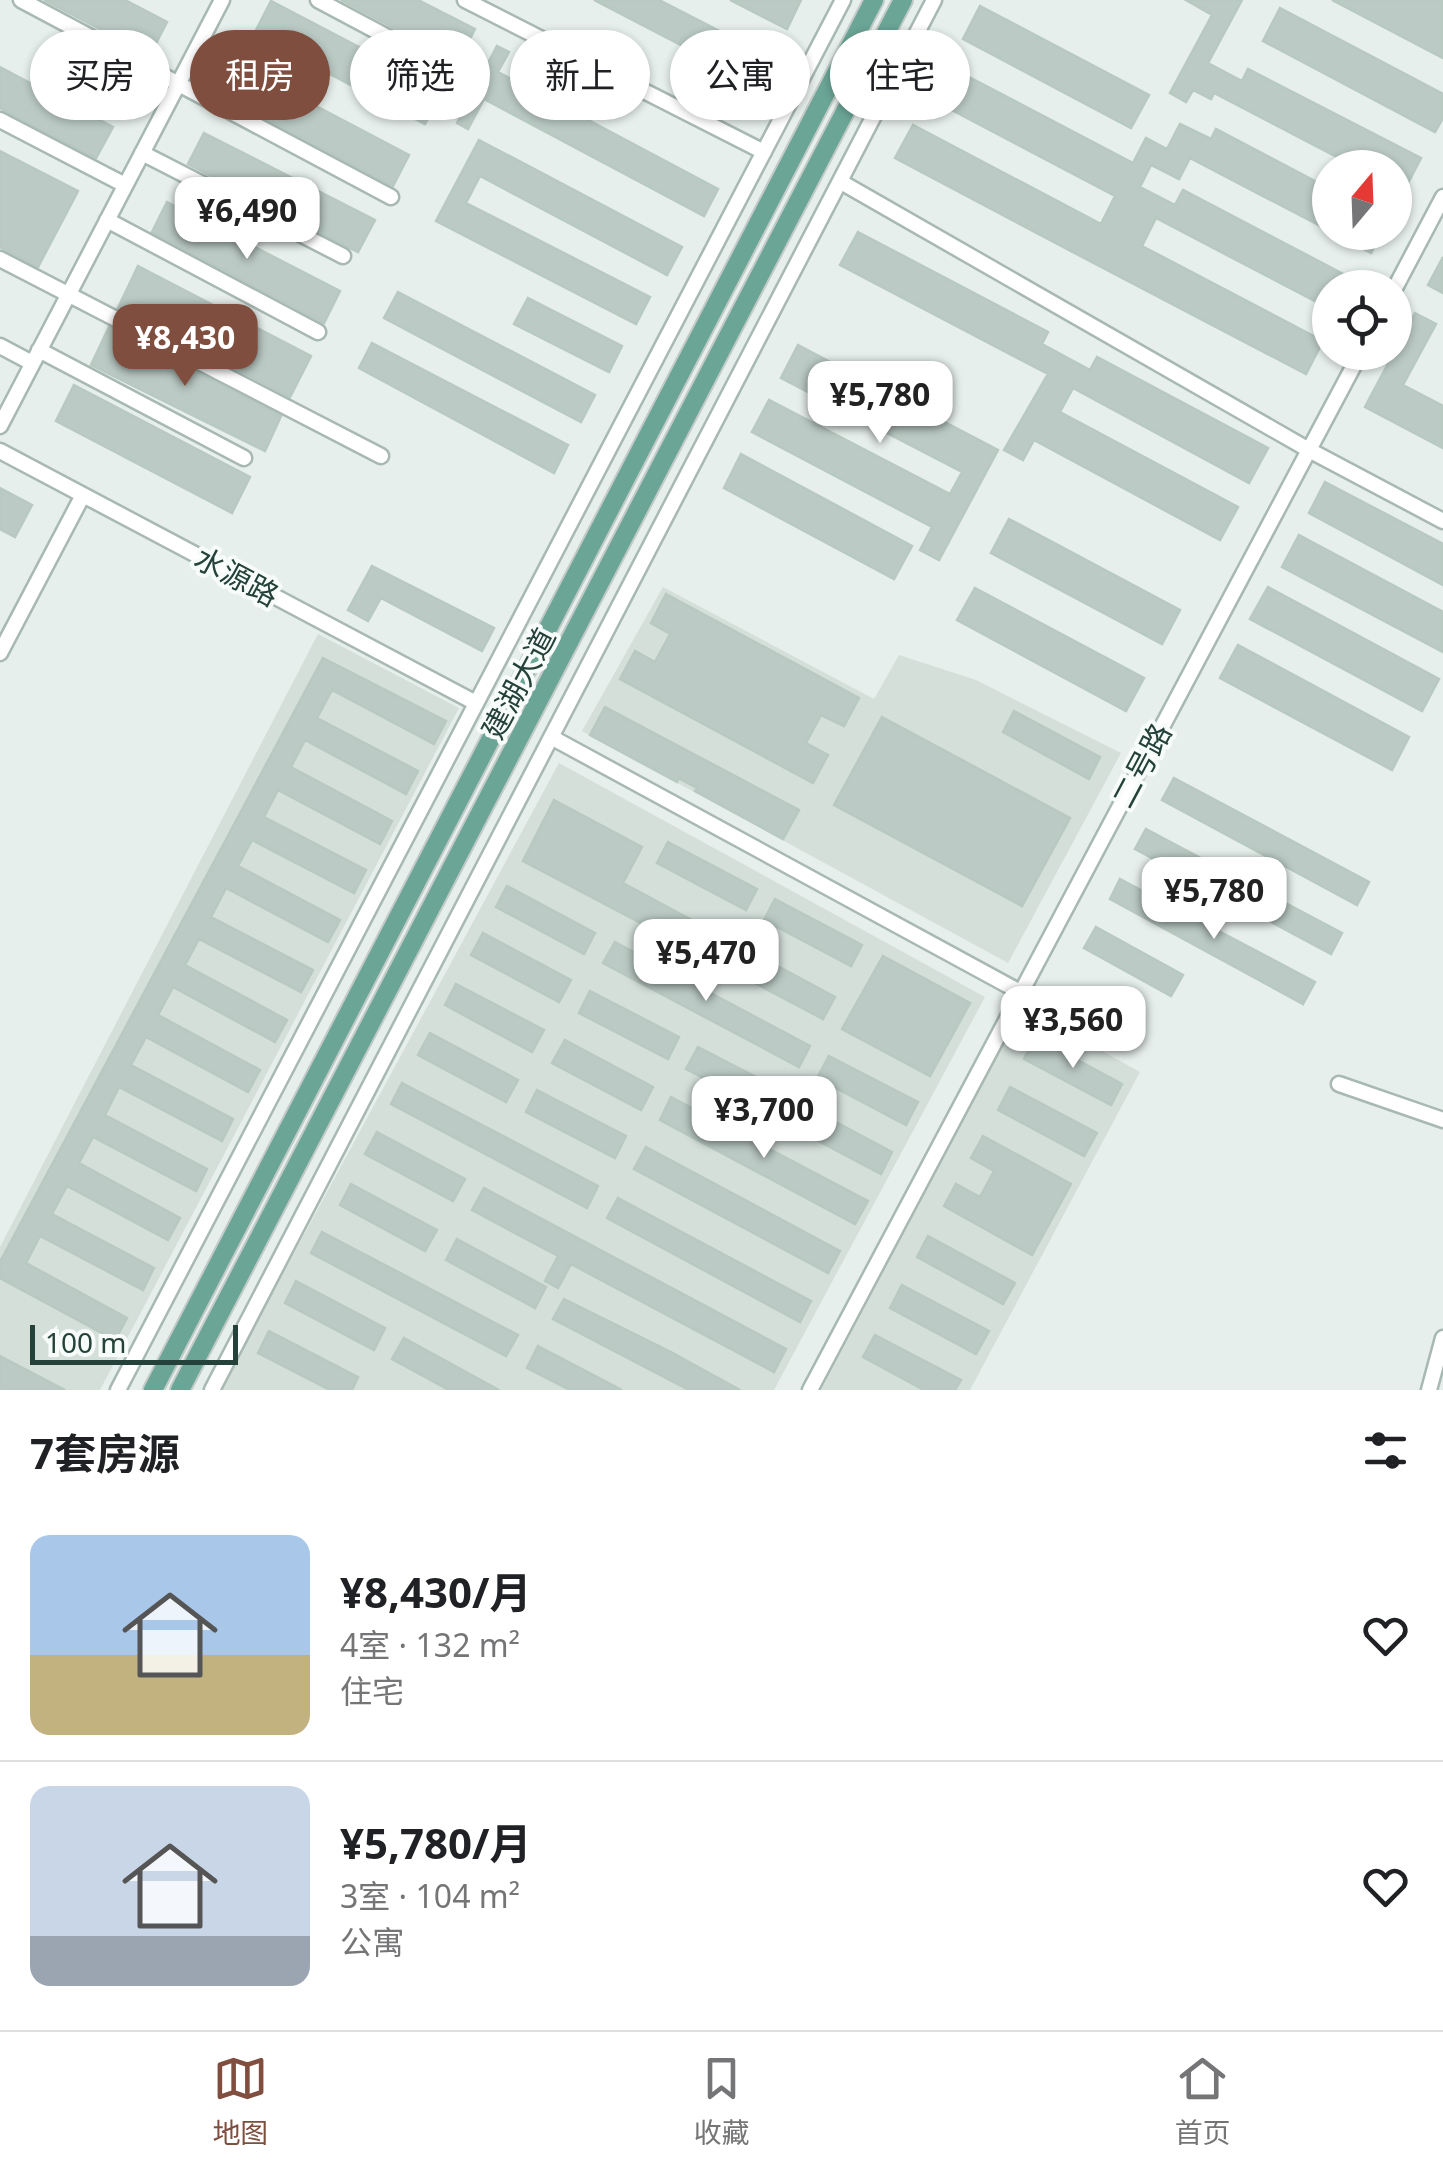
<!DOCTYPE html>
<html lang="zh">
<head>
<meta charset="utf-8">
<style>
	body { margin:0; font-family:"Noto Sans","Noto Sans SC",sans-serif; background:#f2f2f2; color:#202124; height:100vh; display:flex; flex-direction:column; font-size:38px; white-space:nowrap }
	* { box-sizing:border-box; margin:0 }
	p { font-size:32px; color:#757577 }
	.icon { flex:none; width:55px; height:55px; fill:none; stroke:currentColor; stroke-width:2; stroke-linecap:round; stroke-linejoin:round }
	.map { position:relative; height:1390px; overflow:hidden }
	.side { display:flex; flex-direction:column; background:#fff; flex:1 }
	.side>* { flex:none }
	.top-card { position:absolute; left:30px; top:30px; width:1385px; height:90px; display:flex; gap:20px }
	.needle { width:65px; rotate:19deg }
	.controls { position:absolute; left:1312px; top:150px; display:grid; gap:20px }
	.controls a { display:grid; place-items:center; width:100px; height:100px; border-radius:50%; background:#fff; box-shadow:0 2px 8px #0004; font-size:50px }
	.scale { position:absolute; left:30px; bottom:25px; width:208px; box-sizing:border-box; padding-left:10px; border:5px solid #24423a; border-top:0; font-size:28px; line-height:35px; white-space:nowrap; color:#24423a; -webkit-text-stroke:8px #f7fbf9; paint-order:stroke }
	.price { position:absolute; translate:-50% -85px; padding:0 22px; border-radius:20px; background:#fff; color:#222; font-size:32px; line-height:65px; filter:drop-shadow(0 2px 5px #0008) }
	.price::after { content:''; position:absolute; left:50%; top:60px; width:30px; height:22px; margin-left:-15px; background:inherit; clip-path:polygon(0 0,100% 0,50% 100%) }
	.price.on { background:#7f4e3f; color:#fff }
	ul { padding:0; list-style:none }
	li { display:flex; align-items:center; gap:30px; height:250px; padding:0 30px }
	li+li { border-top:2px solid #e0e0e0 }
	li span { display:grid; place-items:center; flex:none; width:280px; height:200px; border-radius:20px; color:#555 }
	li>.icon { margin-inline-start:auto }
	span .icon { width:120px; height:120px; fill:#fffc; stroke-width:1 }
	li b { font-size:42px }
	h2 { display:flex; justify-content:space-between; align-items:center; height:120px; padding:0 30px; font-size:42px }
	.tag { padding:0 35px; border-radius:45px; background:#fff; box-shadow:0 2px 8px #0004; font-size:35px; line-height:90px }
	.tag.on { background:#7f4e3f; color:#fff }
	.tab-bar { display:flex; justify-content:space-around; align-items:center; height:140px; border-top:2px solid #e0e0e0; background:#fff; font-size:28px; color:#757577 }
	.tab-bar a { display:grid; justify-items:center; gap:5px }
	.tab-bar .on { color:#7f4e3f }
	.map>svg:first-child { display:block }
	.built { fill:#d4dfda }
	.building { fill:#bbcac4; stroke:#b8c9c2; stroke-width:2.5 }
	.lines { fill:none; stroke-linecap:round; stroke-linejoin:round }
	.minor-casing { stroke:#a8b8b2; stroke-width:19 }
	.major-casing { stroke:#c2cac8; stroke-width:22 }
	.minor { stroke:#fff; stroke-width:14 }
	.major { stroke:#6aa596; stroke-width:18 }
	.labels { text-anchor:middle; dominant-baseline:central; stroke-width:8; stroke-linejoin:round; paint-order:stroke }
	.street-label { font-size:30px; fill:#24423a; stroke:#f7fbf9 }
</style>
</head>
<body>
<div class="map">
<svg width="1443" height="1390" viewBox="0 0 1443 1390">
	<rect width="100%" height="100%" fill="#e6efeb"/>
	<path class="built" d="M 663,587 L 874,699 L 899,655 L 976,680 L 1121,753 L 1008,963 L 582,731 Z
		M 318,634 L 459,708 L 100,1390 L 0,1390 L 0,1247 Z
		M 559,763 L 985,997 L 774,1390 L 220,1390 Z
		M 1023,1007 L 1140,1072 L 970,1390 L 821,1390 Z"/>
	<path class="building" d="M 44,0 L 125,0 L 167,22 L 150,55 Z
		M 341,0 L 418,0 L 475,29 L 458,62 Z
		M 594,0 L 659,0 L 772,58 L 758,85 Z
		M 730,0 L 801,0 L 787,29 Z
		M 1186,0 L 1242,0 L 1208,63 L 1242,81 L 1248,69 L 1421,158 L 1404,191 L 1395,187 L 1395,168 L 1358,168 L 1214,93 L 1211,99 L 1193,90 L 1186,102 L 1170,93 L 1212,15 Z
		M 1332,0 L 1443,0 L 1443,58 Z
		M 271,1 L 443,91 L 425,124 L 254,34 Z
		M 980,6 L 1149,95 L 1131,128 L 963,39 Z
		M 1280,8 L 1443,94 L 1443,118 L 1435,132 L 1263,41 Z
		M 497,46 L 509,52 L 498,72 L 718,189 L 704,216 L 484,99 L 468,129 L 457,123 Z
		M 238,65 L 409,155 L 393,186 L 222,95 Z
		M 946,65 L 1133,163 L 1146,138 L 1167,149 L 1180,124 L 1211,139 L 1216,129 L 1330,189 L 1330,231 L 1190,158 L 1179,179 L 1151,165 L 1140,187 L 1175,205 L 1183,190 L 1370,288 L 1330,288 L 1330,309 L 1156,218 L 1142,246 L 1323,341 L 1306,374 L 1103,268 L 895,158 L 913,125 L 1101,224 L 1115,196 L 929,98 Z
		M 0,67 L 113,127 L 96,158 L 0,108 Z
		M 204,133 L 375,220 L 358,252 L 188,164 Z
		M 479,140 L 682,247 L 667,275 L 480,176 L 466,203 L 650,297 L 636,324 L 436,221 Z
		M 0,151 L 78,191 L 38,267 L 0,247 Z
		M 167,202 L 340,291 L 324,323 L 152,232 Z
		M 858,232 L 1048,332 L 1042,344 L 1090,370 L 1097,357 L 1268,448 L 1249,483 L 1073,388 L 1060,412 L 1238,507 L 1220,540 L 1034,440 L 1023,460 L 1004,450 L 1048,374 L 840,265 Z
		M 1332,232 L 1382,232 L 1371,253 Z
		M 1443,257 L 1443,293 L 1428,285 Z
		M 138,266 L 311,356 L 290,397 L 118,308 Z
		M 398,292 L 595,395 L 581,422 L 384,318 Z
		M 528,298 L 622,346 L 609,372 L 514,324 Z
		M 1415,313 L 1436,324 L 1403,385 L 1443,406 L 1443,448 L 1365,407 Z
		M 109,327 L 281,416 L 265,451 L 91,365 Z
		M 372,343 L 568,445 L 554,473 L 359,368 Z
		M 798,345 L 998,450 L 939,560 L 920,550 L 932,527 L 752,432 L 769,400 L 950,494 L 962,472 L 781,378 Z
		M 74,385 L 250,477 L 232,513 L 56,421 Z
		M 741,454 L 912,546 L 894,579 L 724,488 Z
		M 1325,482 L 1443,544 L 1443,585 L 1309,513 Z
		M 0,488 L 32,505 L 15,537 L 0,529 Z
		M 1009,519 L 1180,610 L 1162,644 L 991,553 Z
		M 1299,535 L 1443,612 L 1443,652 L 1282,567 Z
		M 372,566 L 494,628 L 482,651 L 381,598 L 368,621 L 348,610 Z
		M 1268,587 L 1439,679 L 1422,711 L 1250,619 Z
		M 975,588 L 1144,678 L 1126,711 L 957,620 Z
		M 666,594 L 859,698 L 844,726 L 821,715 L 806,743 L 828,755 L 813,783 L 620,679 L 635,651 L 655,662 L 670,634 L 651,623 Z
		M 1238,645 L 1409,737 L 1392,770 L 1220,678 Z
		M 323,658 L 446,721 L 434,744 L 332,690 L 317,718 L 418,771 L 406,794 L 305,740 L 291,767 L 392,821 L 380,844 L 278,790 L 264,817 L 366,870 L 354,893 L 252,840 L 238,866 L 340,920 L 328,942 L 226,888 L 211,917 L 313,970 L 301,992 L 199,939 L 185,965 L 287,1020 L 275,1042 L 173,987 L 158,1015 L 260,1070 L 248,1092 L 146,1037 L 131,1065 L 233,1119 L 222,1141 L 119,1087 L 105,1115 L 207,1169 L 196,1191 L 93,1137 L 79,1163 L 180,1218 L 168,1240 L 67,1186 L 52,1214 L 154,1268 L 143,1290 L 40,1236 L 26,1263 L 127,1318 L 115,1340 L 0,1278 L 0,1262 Z
		M 605,707 L 799,810 L 783,839 L 695,791 L 697,788 L 678,778 L 677,782 L 590,735 Z
		M 1014,711 L 1100,757 L 1089,779 L 1003,732 Z
		M 882,717 L 1070,818 L 1022,906 L 834,805 Z
		M 1174,778 L 1369,882 L 1357,905 L 1162,800 Z
		M 554,800 L 642,847 L 623,883 L 835,997 L 823,1019 L 523,861 Z
		M 1146,829 L 1342,933 L 1331,954 L 1135,849 Z
		M 668,842 L 757,889 L 746,910 L 657,863 Z
		M 1120,879 L 1315,982 L 1303,1004 L 1110,899 Z
		M 507,886 L 595,933 L 584,954 L 496,907 Z
		M 775,899 L 862,945 L 851,966 L 764,920 Z
		M 1096,927 L 1183,975 L 1171,996 L 1084,948 Z
		M 483,933 L 571,980 L 559,1002 L 471,955 Z
		M 615,942 L 810,1046 L 799,1067 L 603,963 Z
		M 883,956 L 970,1003 L 930,1076 L 842,1029 Z
		M 456,984 L 544,1030 L 532,1052 L 445,1005 Z
		M 590,991 L 679,1037 L 668,1059 L 579,1013 Z
		M 430,1033 L 518,1080 L 506,1102 L 418,1055 Z
		M 1035,1037 L 1122,1084 L 1111,1105 L 1024,1059 Z
		M 565,1040 L 653,1087 L 641,1110 L 552,1063 Z
		M 698,1047 L 785,1092 L 774,1114 L 686,1069 Z
		M 829,1056 L 918,1102 L 906,1125 L 817,1078 Z
		M 402,1083 L 598,1186 L 587,1208 L 391,1104 Z
		M 1010,1087 L 1097,1133 L 1084,1156 L 998,1110 Z
		M 537,1090 L 626,1136 L 615,1158 L 526,1112 Z
		M 671,1097 L 868,1201 L 855,1224 L 660,1120 Z
		M 804,1105 L 892,1152 L 881,1174 L 792,1127 Z
		M 377,1132 L 465,1179 L 453,1201 L 365,1154 Z
		M 983,1136 L 1071,1184 L 1032,1255 L 944,1206 L 956,1184 L 980,1197 L 994,1171 L 971,1158 Z
		M 646,1147 L 840,1251 L 828,1273 L 634,1169 Z
		M 351,1184 L 437,1230 L 425,1251 L 340,1205 Z
		M 484,1188 L 786,1349 L 774,1372 L 571,1264 L 558,1288 L 545,1281 L 558,1256 L 472,1210 Z
		M 618,1198 L 811,1301 L 800,1322 L 607,1218 Z
		M 322,1232 L 518,1335 L 506,1356 L 311,1253 Z
		M 928,1236 L 1015,1283 L 1003,1304 L 917,1257 Z
		M 457,1239 L 546,1287 L 535,1308 L 446,1260 Z
		M 296,1281 L 385,1328 L 374,1350 L 285,1303 Z
		M 902,1285 L 989,1331 L 976,1354 L 890,1308 Z
		M 564,1299 L 671,1352 L 740,1390 L 689,1390 L 553,1319 Z
		M 269,1331 L 358,1377 L 352,1390 L 330,1390 L 258,1353 Z
		M 875,1335 L 961,1380 L 955,1390 L 924,1390 L 863,1357 Z
		M 404,1338 L 499,1390 L 449,1390 L 392,1359 Z
		M 538,1346 L 622,1390 L 570,1390 L 527,1368 Z
		M 0,1356 L 65,1390 L 0,1390 Z"/>
	<g class="lines">
		<g class="minor-casing">
			<path id="minor" d="M 21,0 L 391,197
				M 318,0 L 440,65
				M 465,0 L 764,152
				M 0,120 L 125,185
				M 142,153 L 343,256
				M 841,182 L 1309,450 L 1443,521
				M 107,220 L 318,332
				M 0,259 L 381,456
				M 1395,288 L 1443,197
				M 0,346 L 32,363
				M 39,350 L 244,458
				M 0,426 L 222,0
				M 0,451 L 474,702
				M 0,653 L 83,495
				M 551,737 L 1020,992
				M 1339,1084 L 1443,1120
				M 118,1390 L 843,0
				M 212,1390 L 934,0
				M 810,1390 L 1361,352
				M 1429,1390 L 1443,1338"/>
		</g>
		<g class="major-casing">
			<path id="major" d="M 153,1390 L 874,0
				M 180,1390 L 903,0"/>
		</g>
		<use href="#minor" class="minor"/>
		<use href="#major" class="major"/>
	</g>
	<g class="labels">
		<g class="street-label">
			<text transform="translate(237 576) rotate(28)">水源路</text>
			<text transform="translate(518 683) rotate(-62)">建湖大道</text>
			<text transform="translate(1141 765) rotate(-62)">二号路</text>
		</g>
	</g>
</svg>
<div class="controls">
<a><svg class="needle" viewBox="-14 -14 28 28"><path d="M0-13l5 13h-10z" fill="#e53935"/><path d="M0 13l5-13h-10z" fill="#757577"/></svg></a>
<a><svg class="icon" aria-label="locate" viewBox="0 0 24 24"><circle cx="12" cy="12" r="6"/><path d="M12 2v4M12 18v4M2 12h4M18 12h4"/></svg></a>
</div>
<div class="scale">100 m</div>
<b class="price" style="left:247px;top:262px">¥6,490</b>
<b class="price on" style="left:185px;top:389px">¥8,430</b>
<b class="price" style="left:880px;top:446px">¥5,780</b>
<b class="price" style="left:1214px;top:942px">¥5,780</b>
<b class="price" style="left:706px;top:1004px">¥5,470</b>
<b class="price" style="left:1073px;top:1071px">¥3,560</b>
<b class="price" style="left:764px;top:1161px">¥3,700</b>
<div class="top-card">
<a class="tag">买房</a>
<a class="tag on">租房</a>
<a class="tag">筛选</a>
<a class="tag">新上</a>
<a class="tag">公寓</a>
<a class="tag">住宅</a>
</div>
</div>
<section class="side">
<h2>7套房源<svg class="icon" aria-label="filters" viewBox="0 0 24 24"><path d="M4 7h16M4 17h16"/><circle cx="9" cy="7" r="2"/><circle cx="15" cy="17" r="2"/></svg></h2>
<ul>
<li><span style="background:linear-gradient(#a9c7e8 60%,#c2b280 0)"><svg class="icon" aria-label="home" viewBox="0 0 24 24"><path d="M3 11l9-7 9 7M6 9v11h12V9"/></svg></span><div><b>¥8,430/月</b><p>4室 · 132 m²</p><p>住宅</p></div><svg class="icon" aria-label="heart" viewBox="0 0 24 24"><path d="M12 20l-8-8c-3-5 5-10 8-4 3-6 11-1 8 4z"/></svg></li>
<li><span style="background:linear-gradient(#c9d6e8 75%,#9aa5b1 0)"><svg class="icon" aria-label="home" viewBox="0 0 24 24"><path d="M3 11l9-7 9 7M6 9v11h12V9"/></svg></span><div><b>¥5,780/月</b><p>3室 · 104 m²</p><p>公寓</p></div><svg class="icon" aria-label="heart" viewBox="0 0 24 24"><path d="M12 20l-8-8c-3-5 5-10 8-4 3-6 11-1 8 4z"/></svg></li>
</ul>
</section>
<nav class="tab-bar">
<a class="on"><svg class="icon" aria-label="map" viewBox="0 0 24 24"><path d="M3 6l6-2 6 2 6-2v14l-6 2-6-2-6 2zM9 4v14M15 6v14"/></svg>地图</a>
<a><svg class="icon" aria-label="saved" viewBox="0 0 24 24"><path d="M7 4h10v16l-5-4-5 4z"/></svg>收藏</a>
<a><svg class="icon" aria-label="home" viewBox="0 0 24 24"><path d="M3 11l9-7 9 7M6 9v11h12V9"/></svg>首页</a>
</nav>
</body>
</html>
